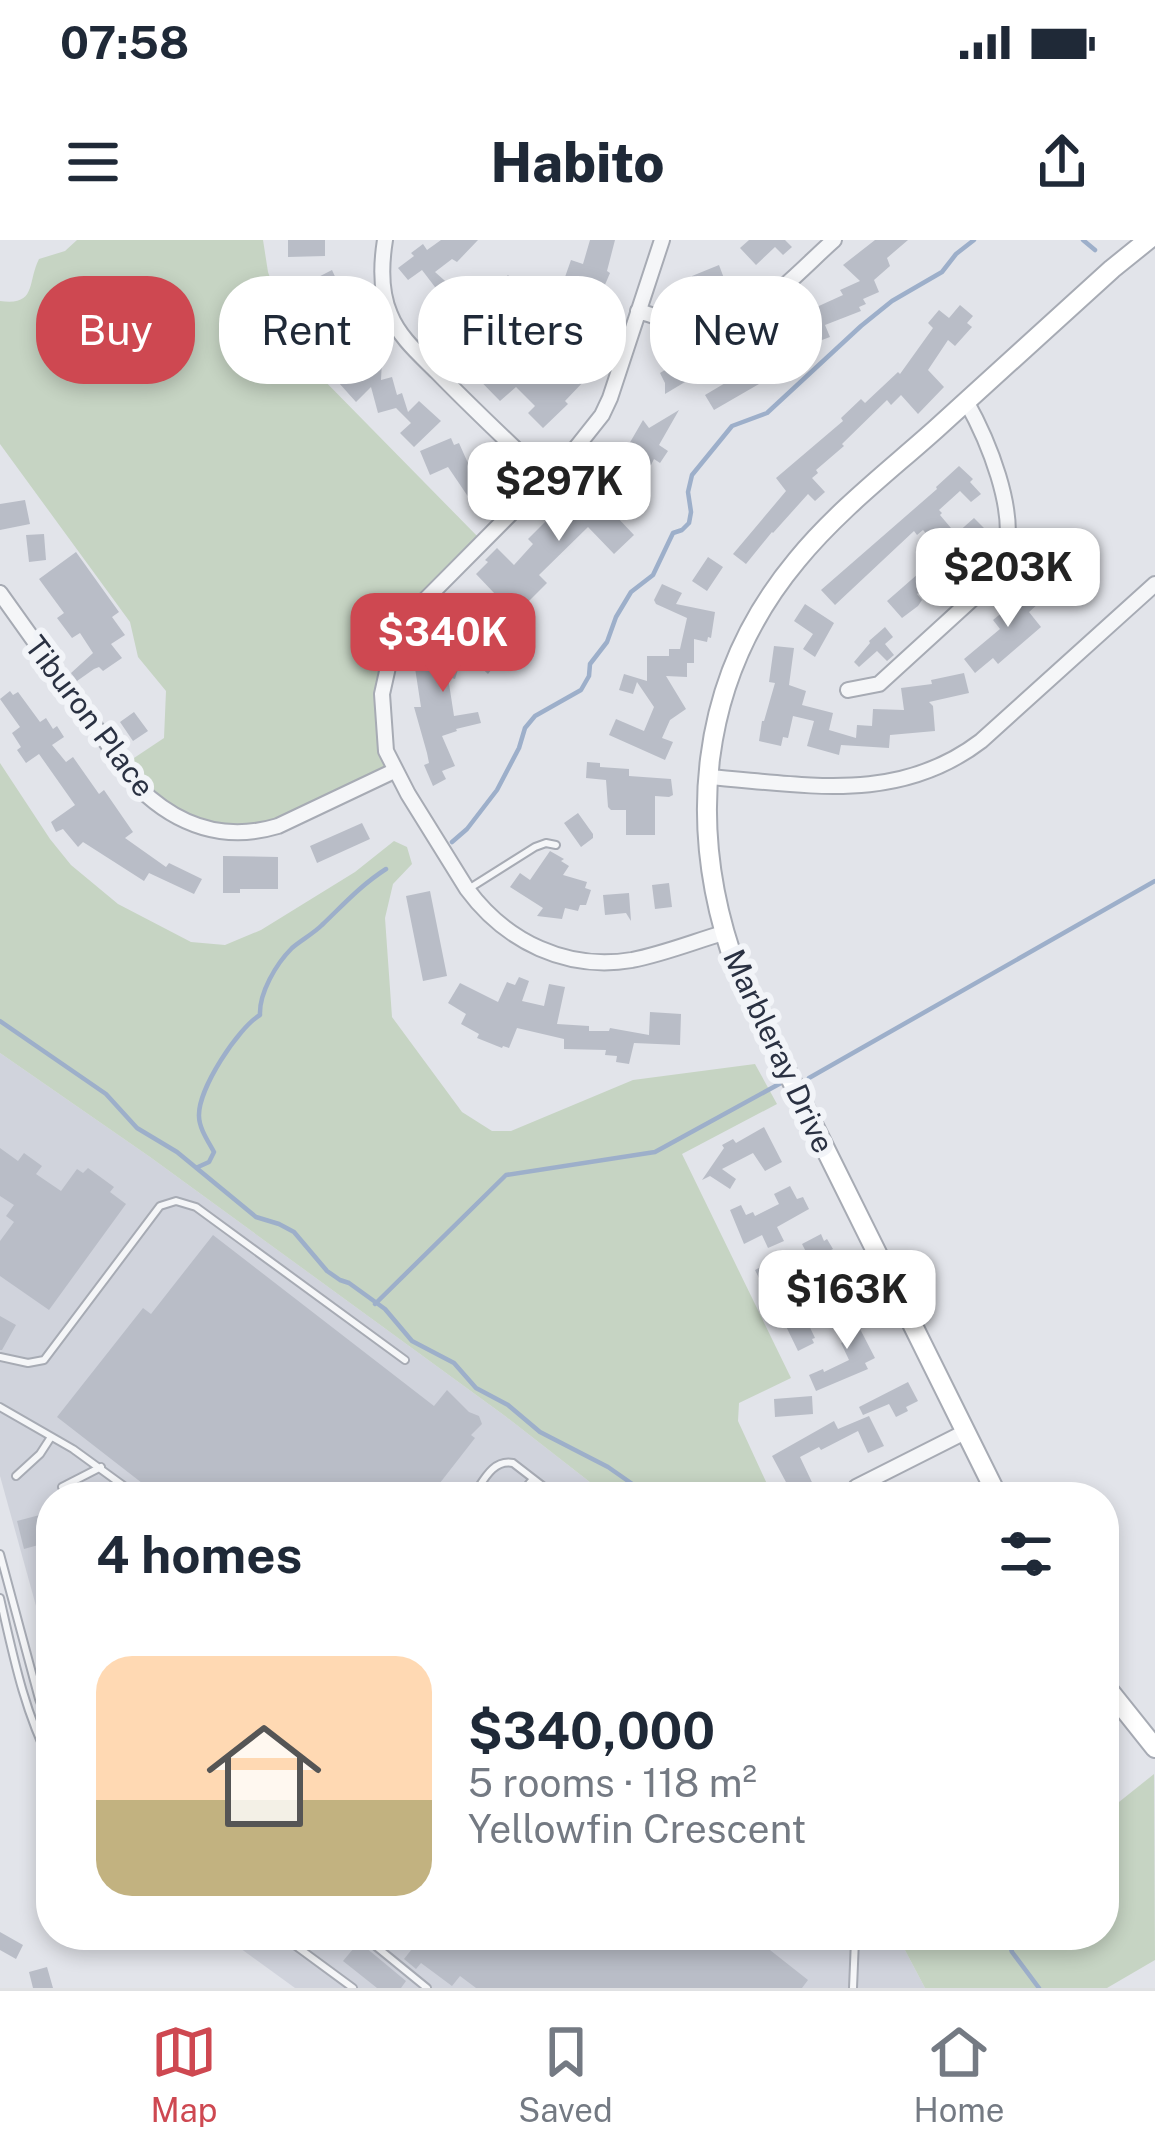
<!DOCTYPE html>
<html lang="en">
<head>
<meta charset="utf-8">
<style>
	body { margin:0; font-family:"Public Sans",sans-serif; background:#f2f2f3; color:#1f2937; height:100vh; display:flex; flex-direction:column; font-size:45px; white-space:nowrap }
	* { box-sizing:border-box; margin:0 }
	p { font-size:39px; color:#747a83 }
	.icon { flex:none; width:66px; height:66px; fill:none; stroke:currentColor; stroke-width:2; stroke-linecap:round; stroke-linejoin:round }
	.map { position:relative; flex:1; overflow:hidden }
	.details { position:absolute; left:36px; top:1242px; width:1083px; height:468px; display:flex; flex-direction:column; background:#fff; border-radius:48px; box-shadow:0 6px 18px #0003 }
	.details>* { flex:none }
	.guide { position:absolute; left:36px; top:36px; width:1083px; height:108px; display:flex; gap:24px }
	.price { position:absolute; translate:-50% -102px; padding:0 27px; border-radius:24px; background:#fff; color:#222; font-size:39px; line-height:78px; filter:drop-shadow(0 3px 6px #0008) }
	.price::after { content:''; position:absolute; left:50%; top:72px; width:36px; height:27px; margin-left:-18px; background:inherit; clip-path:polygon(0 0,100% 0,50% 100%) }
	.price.current { background:#ce4851; color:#fff }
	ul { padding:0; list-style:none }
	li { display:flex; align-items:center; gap:36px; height:300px; padding:0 60px }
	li+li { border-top:3px solid #e0e1e3 }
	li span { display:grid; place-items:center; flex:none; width:336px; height:240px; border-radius:36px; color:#555 }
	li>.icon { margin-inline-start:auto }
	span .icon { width:144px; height:144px; fill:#fffc; stroke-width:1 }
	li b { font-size:51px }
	h2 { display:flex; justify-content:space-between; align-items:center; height:144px; padding:0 60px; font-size:51px }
	.chip { padding:0 42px; border-radius:48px; background:#fff; box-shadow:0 6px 18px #0003; font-size:42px; line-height:108px }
	.chip.current { background:#ce4851; color:#fff }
	.status { display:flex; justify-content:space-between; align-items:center; height:84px; padding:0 60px; background:#fff; direction:ltr }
	.status svg { height:33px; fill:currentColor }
	header { display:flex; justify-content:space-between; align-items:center; height:156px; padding:0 60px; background:#fff; font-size:54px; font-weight:800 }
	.tabs { display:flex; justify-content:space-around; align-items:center; height:168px; border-top:3px solid #e0e1e3; background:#fff; font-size:33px; color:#747a83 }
	.tabs a { display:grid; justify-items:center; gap:6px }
	.tabs .current { color:#ce4851 }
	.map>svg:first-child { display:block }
	.built { fill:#d0d3dc }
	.green { fill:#c6d4c3 }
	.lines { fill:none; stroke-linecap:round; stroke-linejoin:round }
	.stream { stroke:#9dafca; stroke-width:4.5 }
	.building { fill:#b9bdc7 }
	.lane-casing { stroke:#a7abb4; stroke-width:10 }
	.street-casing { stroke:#a7abb4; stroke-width:18 }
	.secondary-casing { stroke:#a7abb4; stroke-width:22 }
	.lane { stroke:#f5f6f8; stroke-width:6 }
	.street { stroke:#f5f6f8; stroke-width:14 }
	.secondary { stroke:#fff; stroke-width:18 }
	.labels { text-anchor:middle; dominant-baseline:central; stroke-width:12; stroke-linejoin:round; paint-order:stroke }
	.street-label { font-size:30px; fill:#2a3142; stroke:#f2f4f8 }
</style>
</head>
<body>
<div class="status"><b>07:58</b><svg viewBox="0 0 49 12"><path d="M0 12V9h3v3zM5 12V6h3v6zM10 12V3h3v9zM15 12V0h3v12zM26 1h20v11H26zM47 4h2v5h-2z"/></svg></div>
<header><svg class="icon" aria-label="menu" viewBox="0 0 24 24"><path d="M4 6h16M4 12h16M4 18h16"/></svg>Habito<svg class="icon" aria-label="share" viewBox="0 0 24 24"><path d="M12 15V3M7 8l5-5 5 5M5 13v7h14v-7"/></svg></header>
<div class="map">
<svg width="1155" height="1748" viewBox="0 0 1155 1748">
	<rect width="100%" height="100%" fill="#e2e4ea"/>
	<path class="built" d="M 0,813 L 150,917 L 505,1176 L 609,1257 L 51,1257 L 51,1420 L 0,1236 Z
		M 222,1695 L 897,1695 L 925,1748 L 295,1748 Z"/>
	<path class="green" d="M 77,0 L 263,0 L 268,32 L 286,84 L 314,130 L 480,299 L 410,372 L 384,429 L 392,530 L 276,585 L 242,591 L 168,572 L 125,524 L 164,498 L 166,451 L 138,417 L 130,382 L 0,204 L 0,61 C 37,66 27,43 39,19 L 65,11 Z
		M 0,523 L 50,599 L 71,625 L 118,664 L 191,702 L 225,705 L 261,690 L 355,632 L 394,601 L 407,607 L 412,624 L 393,644 L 385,678 L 392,777 L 462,872 L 492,891 L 511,891 L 633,840 L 755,824 L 777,864 L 682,914 L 791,1138 L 739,1163 L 738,1181 L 773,1257 L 609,1257 L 505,1176 L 150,917 L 0,813 Z
		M 1154,1534 L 1155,1720 L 1107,1748 L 925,1748 L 897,1695 L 1104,1695 L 1104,1574 Z"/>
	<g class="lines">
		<path class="stream" d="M 1083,0 L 1095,10
			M 452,602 L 467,589 L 497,550 L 519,508 L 525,488 L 535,476 L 581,450 L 589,436 L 590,424 L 607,402 L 616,377 L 631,352 L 653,335 L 673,293 L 682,290 L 689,283 L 691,272 L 688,252 L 692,235 L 732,186 L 767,173 L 861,86 L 892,61 L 942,32 L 956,14 L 974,0
			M 0,781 L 106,854 L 137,888 L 177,912 L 256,977 L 279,984 L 294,992 L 327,1031 L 340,1040 L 349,1043 L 385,1069 L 412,1101 L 454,1123 L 476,1148 L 508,1165 L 540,1192 L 608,1227 L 651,1257
			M 809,838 L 1155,641
			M 198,927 L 209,922 L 214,912 C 208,901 199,888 199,876 C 198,849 238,788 260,775 C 259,753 276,724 292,708 C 301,700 313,694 322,685 C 343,665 361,645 386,629
			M 375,1064 L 506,935 L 655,912 L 781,843
			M 1007,1695 L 1012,1712 L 1039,1748"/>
	</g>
	<path class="building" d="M 288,0 L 325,0 L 325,16 L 288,17 Z
		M 441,0 L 478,0 L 457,22 L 452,19 L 435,32 L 462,56 L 437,87 L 420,71 L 438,51 L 422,30 L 408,40 L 398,28 L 414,16 L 411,13 L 423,4 L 427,10 Z
		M 590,0 L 615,0 L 607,31 L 610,33 L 601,54 L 579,46 L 580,42 L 565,37 L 571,20 L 583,24 Z
		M 749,0 L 785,0 L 792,7 L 783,15 L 775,7 L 756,25 L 740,8 Z
		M 875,0 L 908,0 L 887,18 L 890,26 L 874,40 L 879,52 L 863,59 L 866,64 L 859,67 L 861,71 L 825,85 L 830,97 L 806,106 L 798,84 L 815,78 L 810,70 L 843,55 L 840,50 L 860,41 L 843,25 Z
		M 719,25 L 725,41 L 699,52 L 692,36 Z
		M 332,30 L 338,43 L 352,45 L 350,59 L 291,51 Z
		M 508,35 L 527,56 L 513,70 L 494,49 Z
		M 281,48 L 347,85 L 333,110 L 328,108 L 313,117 L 297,93 L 304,88 Z
		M 586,65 L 595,79 L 587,84 L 600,102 L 591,108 L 590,106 L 570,125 L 585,140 L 565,161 L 568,164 L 543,188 L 528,173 L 535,166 L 516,147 L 500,161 L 450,110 L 454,106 L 452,104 L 482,75 L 491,84 L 488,87 L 505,105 L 511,98 L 521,109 L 513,116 L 532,137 L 572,96 L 562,81 Z
		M 960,65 L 973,76 L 967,83 L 972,87 L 955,106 L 948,100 L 928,130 L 944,147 L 918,174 L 901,155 L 891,165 L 887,160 L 842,204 L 844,206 L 816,230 L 818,233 L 812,238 L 825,252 L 815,261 L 808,254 L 773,293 L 772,292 L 746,324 L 733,314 L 786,251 L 776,238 L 843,181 L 841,178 L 861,159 L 865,163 L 898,132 L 900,134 L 933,88 L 928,83 L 939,70 L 949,78 Z
		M 769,76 L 776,89 L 788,125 L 763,133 L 759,144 L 714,170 L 705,155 L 737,136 L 759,128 L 756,116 L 774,110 L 758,82 Z
		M 695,105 L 705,121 L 696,126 L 700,133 L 665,154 L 665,143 L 660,133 L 684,118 L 681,114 Z
		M 347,117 L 382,119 L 381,140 L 392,137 L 397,155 L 402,153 L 408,172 L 419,161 L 441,181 L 414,207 L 400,193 L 411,183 L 396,168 L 378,173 L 371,147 L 356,162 L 339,143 L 346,136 Z
		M 679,170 L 659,205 L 668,211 L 660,223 L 654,219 L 651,225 L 625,211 L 643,180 L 649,188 Z
		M 451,198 L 454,205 L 459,203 L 471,230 L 476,226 L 478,228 L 489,244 L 469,258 L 448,227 L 430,235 L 420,211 Z
		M 959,226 L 973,239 L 970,242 L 981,254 L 971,262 L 960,251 L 939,270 L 942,273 L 940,275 L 956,294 L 974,278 L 984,288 L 969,301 L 974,306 L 953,324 L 923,290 L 917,295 L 914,291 L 835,365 L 821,350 L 937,249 L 936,247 Z
		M 603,233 L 614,244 L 622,236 L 630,244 L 626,248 L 634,256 L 616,276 L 634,295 L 614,314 L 588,287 L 539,335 L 547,343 L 515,375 L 476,334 L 488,322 L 485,320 L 497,308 L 514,325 L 533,304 L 528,299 L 559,268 L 570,279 L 588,262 L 586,260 L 598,247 L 593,243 Z
		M 25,260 L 30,284 L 0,290 L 0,264 Z
		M 44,294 L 46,320 L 29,322 L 26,295 Z
		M 76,312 L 119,372 L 112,377 L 125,395 L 111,404 L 122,418 L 103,431 L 99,427 L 94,429 L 77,441 L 71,433 L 93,413 L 80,393 L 72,398 L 57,378 L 64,373 L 39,339 Z
		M 708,317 L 723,327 L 707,351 L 692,341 Z
		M 919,333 L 929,344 L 917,354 L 922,360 L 918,366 L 902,378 L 887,361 Z
		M 662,344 L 682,353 L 676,364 L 715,372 L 711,398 L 708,397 L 707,402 L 694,399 L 694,423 L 687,423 L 687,437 L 666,436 L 686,469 L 670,480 L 662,498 L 673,502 L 665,520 L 609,495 L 616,479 L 644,491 L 654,467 L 637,442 L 633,454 L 619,450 L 624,434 L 647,441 L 647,416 L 669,416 L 669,409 L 680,409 L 687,378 L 656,364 L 654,360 Z
		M 1015,345 L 1026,357 L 1035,349 L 1039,363 L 1029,372 L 1041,387 L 998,424 L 993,418 L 975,433 L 964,419 L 1000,389 L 993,380 L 1010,366 L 1002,357 Z
		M 468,362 L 472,365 L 475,362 L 511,388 L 506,392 L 510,395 L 498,406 L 457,376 Z
		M 805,364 L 834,383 L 815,417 L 803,409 L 813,394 L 794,381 Z
		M 885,387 L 893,397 L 885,404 L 894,415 L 887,421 L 877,411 L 859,427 L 854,422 L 870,403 L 869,401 Z
		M 434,396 L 499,407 L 490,416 L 497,423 L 488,434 L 475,422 L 461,420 L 455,439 L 448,437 L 454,476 L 478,472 L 481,483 L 456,489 L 457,491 L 442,496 L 455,526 L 442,531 L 446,539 L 433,546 L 424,525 L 429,523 L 427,513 L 414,467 L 421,467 L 415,428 L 405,424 L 410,412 L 419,416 L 422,398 L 434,400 Z
		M 774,406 L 794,408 L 789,445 L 806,451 L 802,465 L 833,473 L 829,490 L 856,498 L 857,485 L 872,486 L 873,469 L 904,470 L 901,448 L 932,444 L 931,440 L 964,433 L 969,453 L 929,462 L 933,466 L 935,491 L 890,495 L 889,508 L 841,505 L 839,515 L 807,506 L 814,481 L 793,476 L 788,498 L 783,497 L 781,506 L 759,501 L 762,481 L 764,481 L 775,443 L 769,442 Z
		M 10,451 L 13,455 L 18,452 L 40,482 L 46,478 L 53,489 L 57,486 L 64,497 L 52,505 L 66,522 L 73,517 L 99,554 L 104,550 L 133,592 L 125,598 L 166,627 L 169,623 L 202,639 L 194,654 L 149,633 L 144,641 L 83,602 L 78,607 L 63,589 L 56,592 L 51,582 L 75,565 L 39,514 L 26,523 L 17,510 L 21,507 L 12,493 L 20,487 L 0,459 Z
		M 134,472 L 148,491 L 133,501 L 120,482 Z
		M 587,522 L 600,523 L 600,527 L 629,529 L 629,536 L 671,539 L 673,555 L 669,557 L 655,556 L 655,595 L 626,595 L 626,570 L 611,570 L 608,567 L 606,540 L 586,538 Z
		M 578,573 L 593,594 L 593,598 L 581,607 L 564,583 Z
		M 362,583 L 370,599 L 317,623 L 310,606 Z
		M 550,611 L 564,619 L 561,621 L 569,626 L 563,635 L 587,642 L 585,648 L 591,650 L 586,665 L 580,665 L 578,671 L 565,668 L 562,679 L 537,676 L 543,668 L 510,647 L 520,633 L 530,640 Z
		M 223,616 L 278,617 L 278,649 L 240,649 L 240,653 L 223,653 Z
		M 669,643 L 672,667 L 655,669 L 652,645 Z
		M 430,651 L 447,736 L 423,741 L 406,656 Z
		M 629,653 L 631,681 L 626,673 L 605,675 L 603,655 Z
		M 519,737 L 529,741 L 522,761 L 544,766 L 549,744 L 565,747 L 557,784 L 589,786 L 589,791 L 609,791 L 610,788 L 649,795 L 650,772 L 681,774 L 680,805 L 634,803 L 629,824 L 616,822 L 617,816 L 605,815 L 606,810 L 564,809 L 564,799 L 517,788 L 509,808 L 503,806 L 502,808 L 477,798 L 479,794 L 461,784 L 466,774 L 448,763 L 460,743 L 498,762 L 507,742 L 515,745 Z
		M 764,887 L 782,922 L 765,931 L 753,913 L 722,929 L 736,939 L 730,949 L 710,936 L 702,940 L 724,908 L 722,905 L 733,899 L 736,903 Z
		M 0,908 L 18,921 L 24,913 L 42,926 L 36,934 L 61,951 L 77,929 L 83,933 L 88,928 L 114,947 L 110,952 L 126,964 L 49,1070 L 0,1036 L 0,1001 L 14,982 L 6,976 L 14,965 L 0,956 Z
		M 790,946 L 797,959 L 803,957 L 809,969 L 777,987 L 784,1001 L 768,1008 L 762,995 L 744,1004 L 730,970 L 741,965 L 746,975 L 753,972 L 755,976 L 779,964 L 774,954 Z
		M 821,994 L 824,1001 L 827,999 L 833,1009 L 829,1011 L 834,1019 L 829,1021 L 836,1036 L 822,1043 L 802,1004 Z
		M 213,995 L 434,1166 L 447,1150 L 469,1172 L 479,1176 L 482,1184 L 471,1195 L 475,1198 L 429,1257 L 160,1257 L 57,1177 L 143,1068 L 151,1074 Z
		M 776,1019 L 790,1046 L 784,1049 L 794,1070 L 798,1078 L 804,1075 L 815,1098 L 812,1099 L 814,1103 L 798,1111 L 765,1043 L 762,1044 L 755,1030 Z
		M 848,1065 L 849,1067 L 853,1066 L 862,1085 L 859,1087 L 875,1118 L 865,1123 L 868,1129 L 816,1151 L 809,1135 L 823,1129 L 824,1132 L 849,1120 L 841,1103 L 847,1099 L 834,1072 Z
		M 0,1076 L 16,1085 L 2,1110 L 0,1110 Z
		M 908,1142 L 918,1161 L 906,1167 L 908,1171 L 896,1177 L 889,1164 L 863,1175 L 859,1167 Z
		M 812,1156 L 813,1174 L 775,1177 L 774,1159 Z
		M 869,1176 L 884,1206 L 868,1213 L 858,1191 L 821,1210 L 819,1207 L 800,1217 L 819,1257 L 794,1257 L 772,1216 L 834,1181 L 838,1189 Z
		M 51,1272 L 51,1324 L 47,1324 L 42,1304 L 24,1309 L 17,1281 Z
		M 0,1692 L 23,1705 L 16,1719 L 0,1710 Z
		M 423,1695 L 751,1695 L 808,1740 L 802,1748 L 476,1748 L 460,1736 L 452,1746 L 421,1723 L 416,1729 L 404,1719 Z
		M 359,1702 L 406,1741 L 401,1748 L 377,1748 L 343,1721 Z
		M 47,1727 L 53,1748 L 33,1748 L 29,1732 Z"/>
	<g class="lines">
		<g class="lane-casing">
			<path id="lane" d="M 470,648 L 535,607 L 546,603 L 556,605
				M 0,1117 L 28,1123 L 44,1120 L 160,966 L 176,961 L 196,967 L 405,1120
				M 0,1167 L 73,1209 L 139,1257
				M 16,1236 L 40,1214 L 51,1197
				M 62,1247 L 101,1227
				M 472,1257 C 483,1242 492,1219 513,1223 L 557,1257
				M 518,1257 L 533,1239
				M 0,1314 L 39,1459 L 51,1489
				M 0,1358 C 13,1415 24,1471 51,1523
				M 281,1695 L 353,1748
				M 362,1695 L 427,1748
				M 853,1748 L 855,1700"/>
		</g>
		<g class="street-casing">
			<path id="street" d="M 385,0 C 381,25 380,51 390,74 C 399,97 419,114 437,132 C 472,168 508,202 545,237
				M 662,0 L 610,158 L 602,175 L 575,209 L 412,373 L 392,409 L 382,454 L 386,511 L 408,554 L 467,649 C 506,702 567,731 632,720 C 663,714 693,702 723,693
				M 638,71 C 653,75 668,82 684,84 C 747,94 791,38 834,0
				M 0,353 L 139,548 C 178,586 225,602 278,586 L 394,531
				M 848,450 L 879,444 L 993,340 C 997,332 1003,324 1005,314 C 1017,270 988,200 966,161
				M 708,537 C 805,544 897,565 981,501 L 1155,344
				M 856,1247 L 965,1192"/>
		</g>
		<g class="secondary-casing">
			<path id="secondary" d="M 998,1257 L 738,733 C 685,591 697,440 797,320 C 837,271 889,231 936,189 C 995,136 1053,82 1112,29 L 1148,0
				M 1104,1444 L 1155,1508"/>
		</g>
		<use href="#lane" class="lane"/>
		<use href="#street" class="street"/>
		<use href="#secondary" class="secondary"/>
	</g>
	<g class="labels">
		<g class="street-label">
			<text transform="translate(90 476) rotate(53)">Tiburon Place</text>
			<text transform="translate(779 811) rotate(65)">Marbleray Drive</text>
		</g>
	</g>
</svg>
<b class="price" style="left:559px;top:304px">$297K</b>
<b class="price" style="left:1008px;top:390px">$203K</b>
<b class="price current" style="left:443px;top:455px">$340K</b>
<b class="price" style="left:847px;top:1112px">$163K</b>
<div class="guide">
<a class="chip current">Buy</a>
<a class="chip">Rent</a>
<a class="chip">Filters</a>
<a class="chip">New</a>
</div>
<section class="details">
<h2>4 homes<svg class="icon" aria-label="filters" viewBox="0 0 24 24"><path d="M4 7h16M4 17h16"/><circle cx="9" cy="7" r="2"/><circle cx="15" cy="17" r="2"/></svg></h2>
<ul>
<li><span style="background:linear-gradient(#ffd9b3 60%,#c2b280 0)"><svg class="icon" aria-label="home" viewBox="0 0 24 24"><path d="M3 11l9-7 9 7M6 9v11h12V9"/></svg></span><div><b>$340,000</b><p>5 rooms · 118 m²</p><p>Yellowfin Crescent</p></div></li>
</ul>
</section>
</div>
<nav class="tabs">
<a class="current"><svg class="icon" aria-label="map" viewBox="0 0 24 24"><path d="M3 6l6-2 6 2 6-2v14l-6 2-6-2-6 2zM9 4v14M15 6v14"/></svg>Map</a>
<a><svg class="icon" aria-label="saved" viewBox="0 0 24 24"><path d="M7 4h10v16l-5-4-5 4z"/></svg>Saved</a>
<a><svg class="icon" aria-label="home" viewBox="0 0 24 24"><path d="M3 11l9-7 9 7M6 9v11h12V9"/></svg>Home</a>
</nav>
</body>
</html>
